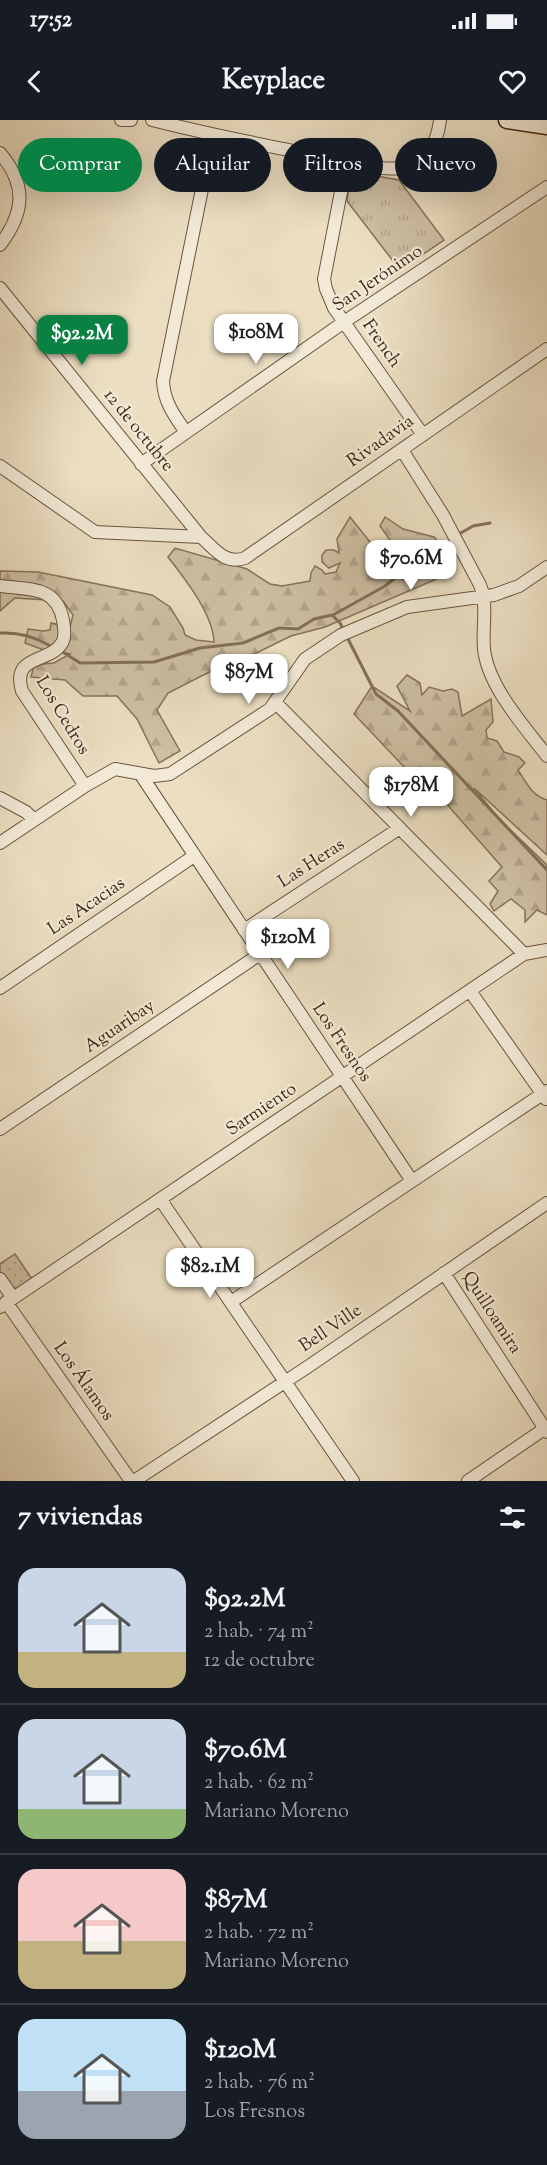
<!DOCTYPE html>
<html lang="es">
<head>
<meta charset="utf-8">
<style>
	body { margin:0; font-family:"Sorts Mill Goudy",serif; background:#20242c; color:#f1f3f6; height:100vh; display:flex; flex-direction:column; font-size:22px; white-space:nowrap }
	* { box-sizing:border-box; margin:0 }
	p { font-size:20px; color:#9ea1a6 }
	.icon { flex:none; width:33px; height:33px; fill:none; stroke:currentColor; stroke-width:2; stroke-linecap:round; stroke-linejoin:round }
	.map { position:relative; height:1361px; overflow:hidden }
	.sheet { display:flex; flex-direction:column; background:#171b24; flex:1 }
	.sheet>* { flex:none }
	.top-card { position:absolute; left:18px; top:18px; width:512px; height:54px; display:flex; gap:12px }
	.price { position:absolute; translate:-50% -51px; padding:0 14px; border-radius:12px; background:#fff; color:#222; font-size:20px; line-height:39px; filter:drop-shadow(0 2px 3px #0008) }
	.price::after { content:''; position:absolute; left:50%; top:36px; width:18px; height:14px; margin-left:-9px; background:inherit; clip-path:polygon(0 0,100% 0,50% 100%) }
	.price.current { background:#0b8043; color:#fff }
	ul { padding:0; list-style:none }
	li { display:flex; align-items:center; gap:18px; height:150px; padding:0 18px }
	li+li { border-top:2px solid #363941 }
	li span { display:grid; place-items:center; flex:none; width:168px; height:120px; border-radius:18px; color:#555 }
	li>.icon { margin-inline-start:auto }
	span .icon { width:72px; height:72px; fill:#fffc; stroke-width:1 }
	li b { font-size:26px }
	h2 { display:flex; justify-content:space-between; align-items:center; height:72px; padding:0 18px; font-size:26px }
	.pill { padding:0 21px; border-radius:27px; background:#171b24; box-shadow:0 6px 24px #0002; font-size:21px; line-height:54px }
	.pill.current { background:#0b8043; color:#fff }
	.status { display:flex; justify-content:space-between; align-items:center; height:42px; padding:0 30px; background:#171b24; direction:ltr }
	.status svg { height:16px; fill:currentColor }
	header { display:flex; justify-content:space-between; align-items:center; height:78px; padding:0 18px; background:#171b24; font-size:27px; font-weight:700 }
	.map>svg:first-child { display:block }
	.grass { fill:url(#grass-tufts); stroke:#86735a; stroke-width:1.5 }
	.forest { fill:url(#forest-firs); stroke:#86735a; stroke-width:1.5 }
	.park { fill:url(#park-dots); stroke:#86735a; stroke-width:1.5 }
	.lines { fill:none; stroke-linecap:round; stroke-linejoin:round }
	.stream { stroke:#827058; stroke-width:3 }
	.street-casing { stroke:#69553e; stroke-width:14 }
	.secondary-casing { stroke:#3e2712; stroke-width:19 }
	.street { stroke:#f2ead7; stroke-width:12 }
	.secondary { stroke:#f2ead7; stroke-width:16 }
	.labels { text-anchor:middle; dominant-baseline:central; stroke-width:4.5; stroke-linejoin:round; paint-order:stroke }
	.street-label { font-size:18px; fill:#3e2712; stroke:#f2ead7 }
</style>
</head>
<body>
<div class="status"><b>17:52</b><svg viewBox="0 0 49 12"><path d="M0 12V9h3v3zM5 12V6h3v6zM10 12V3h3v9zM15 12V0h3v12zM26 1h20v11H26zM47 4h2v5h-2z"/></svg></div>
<header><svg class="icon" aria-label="back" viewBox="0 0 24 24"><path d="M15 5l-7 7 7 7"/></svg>Keyplace<svg class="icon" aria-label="heart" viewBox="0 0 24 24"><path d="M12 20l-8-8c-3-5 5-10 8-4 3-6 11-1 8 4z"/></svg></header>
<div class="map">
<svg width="547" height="1361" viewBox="0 0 547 1361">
	<defs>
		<pattern id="grass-tufts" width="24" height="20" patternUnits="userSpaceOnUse" patternTransform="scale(1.5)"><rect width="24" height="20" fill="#cebfa3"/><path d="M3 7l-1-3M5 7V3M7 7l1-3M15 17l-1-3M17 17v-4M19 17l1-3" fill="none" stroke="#b2a48b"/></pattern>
		<pattern id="forest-firs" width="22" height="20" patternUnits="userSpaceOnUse" patternTransform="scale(1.5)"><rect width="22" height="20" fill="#cebfa3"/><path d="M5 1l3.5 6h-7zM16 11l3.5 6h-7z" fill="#b2a48b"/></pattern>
		<pattern id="park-dots" width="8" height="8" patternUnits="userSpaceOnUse" patternTransform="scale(1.5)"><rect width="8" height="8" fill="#cebfa3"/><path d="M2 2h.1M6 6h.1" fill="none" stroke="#b2a48b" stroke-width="1.8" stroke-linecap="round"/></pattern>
	</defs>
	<rect width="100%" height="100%" fill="#ebdec1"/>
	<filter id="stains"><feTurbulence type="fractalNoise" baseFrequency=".00333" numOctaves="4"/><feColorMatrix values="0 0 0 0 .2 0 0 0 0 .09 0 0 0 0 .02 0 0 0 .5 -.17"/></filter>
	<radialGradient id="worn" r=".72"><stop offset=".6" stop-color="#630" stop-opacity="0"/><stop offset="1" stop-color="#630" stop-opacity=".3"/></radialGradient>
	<path class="grass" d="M 359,53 L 399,60 L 444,120 L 400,150 L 347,81 L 350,59 Z"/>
	<path class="forest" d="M 350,397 L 382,437 L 395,427 L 380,406 L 385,397 L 403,409 L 434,417 L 448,434 L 439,458 L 325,507 L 291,516 L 242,540 L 223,545 L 168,573 L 157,590 L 180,631 L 159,643 L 137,599 L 117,576 L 83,576 L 65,560 L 31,557 L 34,545 L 54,543 L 70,534 L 41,529 L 25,523 L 28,509 L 43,511 L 50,510 L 51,503 L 70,507 L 73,495 L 63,481 L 15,478 L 0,491 L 0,451 L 38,452 L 152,475 L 170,487 L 183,508 L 185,515 L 196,520 L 214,522 C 213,494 185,459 168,437 L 175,428 L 247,449 L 270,464 L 282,466 L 310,461 L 311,453 L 315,446 L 322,450 L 325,454 L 336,452 L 340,443 L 329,448 L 322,442 L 322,435 L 326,430 L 334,430 L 339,433 L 337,419 Z
		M 407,555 L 420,563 L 422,575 L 429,567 L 443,571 L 452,569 L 458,572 L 462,596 L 491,579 L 493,602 L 486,610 L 487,618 L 497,621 L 504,632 L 519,637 L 525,643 L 518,650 C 526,662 532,676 547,680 L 547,735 L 474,668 L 500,700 L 547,745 L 547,795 L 537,790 L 525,802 L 525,790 L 511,779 L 494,791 L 490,784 L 498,771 L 489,761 L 502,747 L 451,689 L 420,647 L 407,650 L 354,594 L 372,566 L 410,591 L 397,566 Z"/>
	<path class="park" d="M 15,1134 L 32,1159 L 12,1173 L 0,1155 L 0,1144 Z"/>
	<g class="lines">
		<path class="stream" d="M 459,414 L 473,406 L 490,403
			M 333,495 L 385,466 L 427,432 L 444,423
			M 0,513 C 20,512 35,517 52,527
			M 347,517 L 376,574 L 398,591 L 547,750
			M 61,531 L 80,543 L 154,542 L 200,528 L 243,523 L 279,508 L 298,509 L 314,499 L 332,495 L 340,503 L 344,511"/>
		<g class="street-casing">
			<path id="street" d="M 121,0 L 131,0
				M 152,0 C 212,15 271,27 331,38 C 350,42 381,51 399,48 C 426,42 437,26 440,0
				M 0,33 C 27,65 25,92 0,125
				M 347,41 L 324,159 L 326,169 L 334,188 L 423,315
				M 0,168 L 201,417 C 215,429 225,445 245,438 L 547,229
				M 185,311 C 174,295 164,282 163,261 L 213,15
				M 402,330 L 443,395 L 480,465 C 488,485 482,508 484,529 C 488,567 525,607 547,636
				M 141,344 L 344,202 L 547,67
				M 0,346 L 95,412 L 201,417
				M 0,466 C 29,470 56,465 63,500 C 64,506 66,517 62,523 C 49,544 11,534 22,571 L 85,666
				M 276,583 L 524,834
				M 141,655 L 412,1061
				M 0,678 L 26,692 L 34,700
				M 0,723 L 85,666 L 115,649 L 154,656 L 170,654 L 270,589 L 305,539 L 341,515 L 407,487 L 494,475 L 519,466 L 547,447
				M 244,810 L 400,708
				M 0,868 L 194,736
				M 470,871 L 546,979
				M 0,1009 L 260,834
				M 160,1079 L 353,1361
				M 444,1153 L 547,1312
				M 0,1159 L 13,1178
				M 6,1182 L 131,1361
				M 231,1182 L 547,971
				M 0,1187 L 524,834 L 547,830
				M 134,1361 L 309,1246 L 547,1083
				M 468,1361 L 547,1307"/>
		</g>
		<g class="secondary-casing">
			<path id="secondary" d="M 507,0 L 547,6"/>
		</g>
		<use href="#street" class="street"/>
		<use href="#secondary" class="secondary"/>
	</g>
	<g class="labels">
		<g class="street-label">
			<text transform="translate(378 159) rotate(-34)">San Jerónimo</text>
			<text transform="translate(381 224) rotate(55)">French</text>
			<text transform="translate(138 311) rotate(51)">12 de octubre</text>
			<text transform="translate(381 322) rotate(-35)">Rivadavia</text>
			<text transform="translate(62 596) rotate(59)">Los Cedros</text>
			<text transform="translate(312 744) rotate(-33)">Las Heras</text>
			<text transform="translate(87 787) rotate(-34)">Las Acacias</text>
			<text transform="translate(120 907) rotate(-34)">Aguaribay</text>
			<text transform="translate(341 923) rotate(56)">Los Fresnos</text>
			<text transform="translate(262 990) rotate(-34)">Sarmiento</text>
			<text transform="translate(491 1193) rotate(57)">Quilloamira</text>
			<text transform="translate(331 1209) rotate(-34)">Bell Ville</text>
			<text transform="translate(83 1262) rotate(55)">Los Álamos</text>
		</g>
	</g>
	<rect width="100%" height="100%" filter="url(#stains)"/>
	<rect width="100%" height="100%" fill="url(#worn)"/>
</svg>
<b class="price" style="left:256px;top:245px">$108M</b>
<b class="price current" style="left:82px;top:246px">$92.2M</b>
<b class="price" style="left:411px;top:471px">$70.6M</b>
<b class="price" style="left:249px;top:585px">$87M</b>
<b class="price" style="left:411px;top:698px">$178M</b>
<b class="price" style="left:288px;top:850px">$120M</b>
<b class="price" style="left:210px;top:1179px">$82.1M</b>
<div class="top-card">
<a class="pill current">Comprar</a>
<a class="pill">Alquilar</a>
<a class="pill">Filtros</a>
<a class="pill">Nuevo</a>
</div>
</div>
<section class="sheet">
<h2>7 viviendas<svg class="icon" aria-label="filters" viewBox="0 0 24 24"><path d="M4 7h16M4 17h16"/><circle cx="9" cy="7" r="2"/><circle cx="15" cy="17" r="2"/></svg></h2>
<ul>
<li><span style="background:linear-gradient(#c9d6e8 70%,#c2b280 0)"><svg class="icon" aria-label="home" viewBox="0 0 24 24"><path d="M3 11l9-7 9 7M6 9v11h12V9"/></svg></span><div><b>$92.2M</b><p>2 hab. · 74 m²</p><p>12 de octubre</p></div></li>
<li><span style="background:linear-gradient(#c9d6e8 75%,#8fb573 0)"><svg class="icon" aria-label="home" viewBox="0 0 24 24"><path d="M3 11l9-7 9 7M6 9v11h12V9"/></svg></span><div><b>$70.6M</b><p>2 hab. · 62 m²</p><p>Mariano Moreno</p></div></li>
<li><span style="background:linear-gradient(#f6c9c9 60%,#c2b280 0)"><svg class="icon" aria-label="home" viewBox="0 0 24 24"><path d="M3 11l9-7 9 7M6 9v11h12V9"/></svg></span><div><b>$87M</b><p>2 hab. · 72 m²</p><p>Mariano Moreno</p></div></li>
<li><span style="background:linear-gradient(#bfe0f5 60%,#9aa5b1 0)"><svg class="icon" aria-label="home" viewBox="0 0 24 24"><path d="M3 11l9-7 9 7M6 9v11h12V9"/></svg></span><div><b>$120M</b><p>2 hab. · 76 m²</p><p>Los Fresnos</p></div></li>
</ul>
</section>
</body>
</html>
